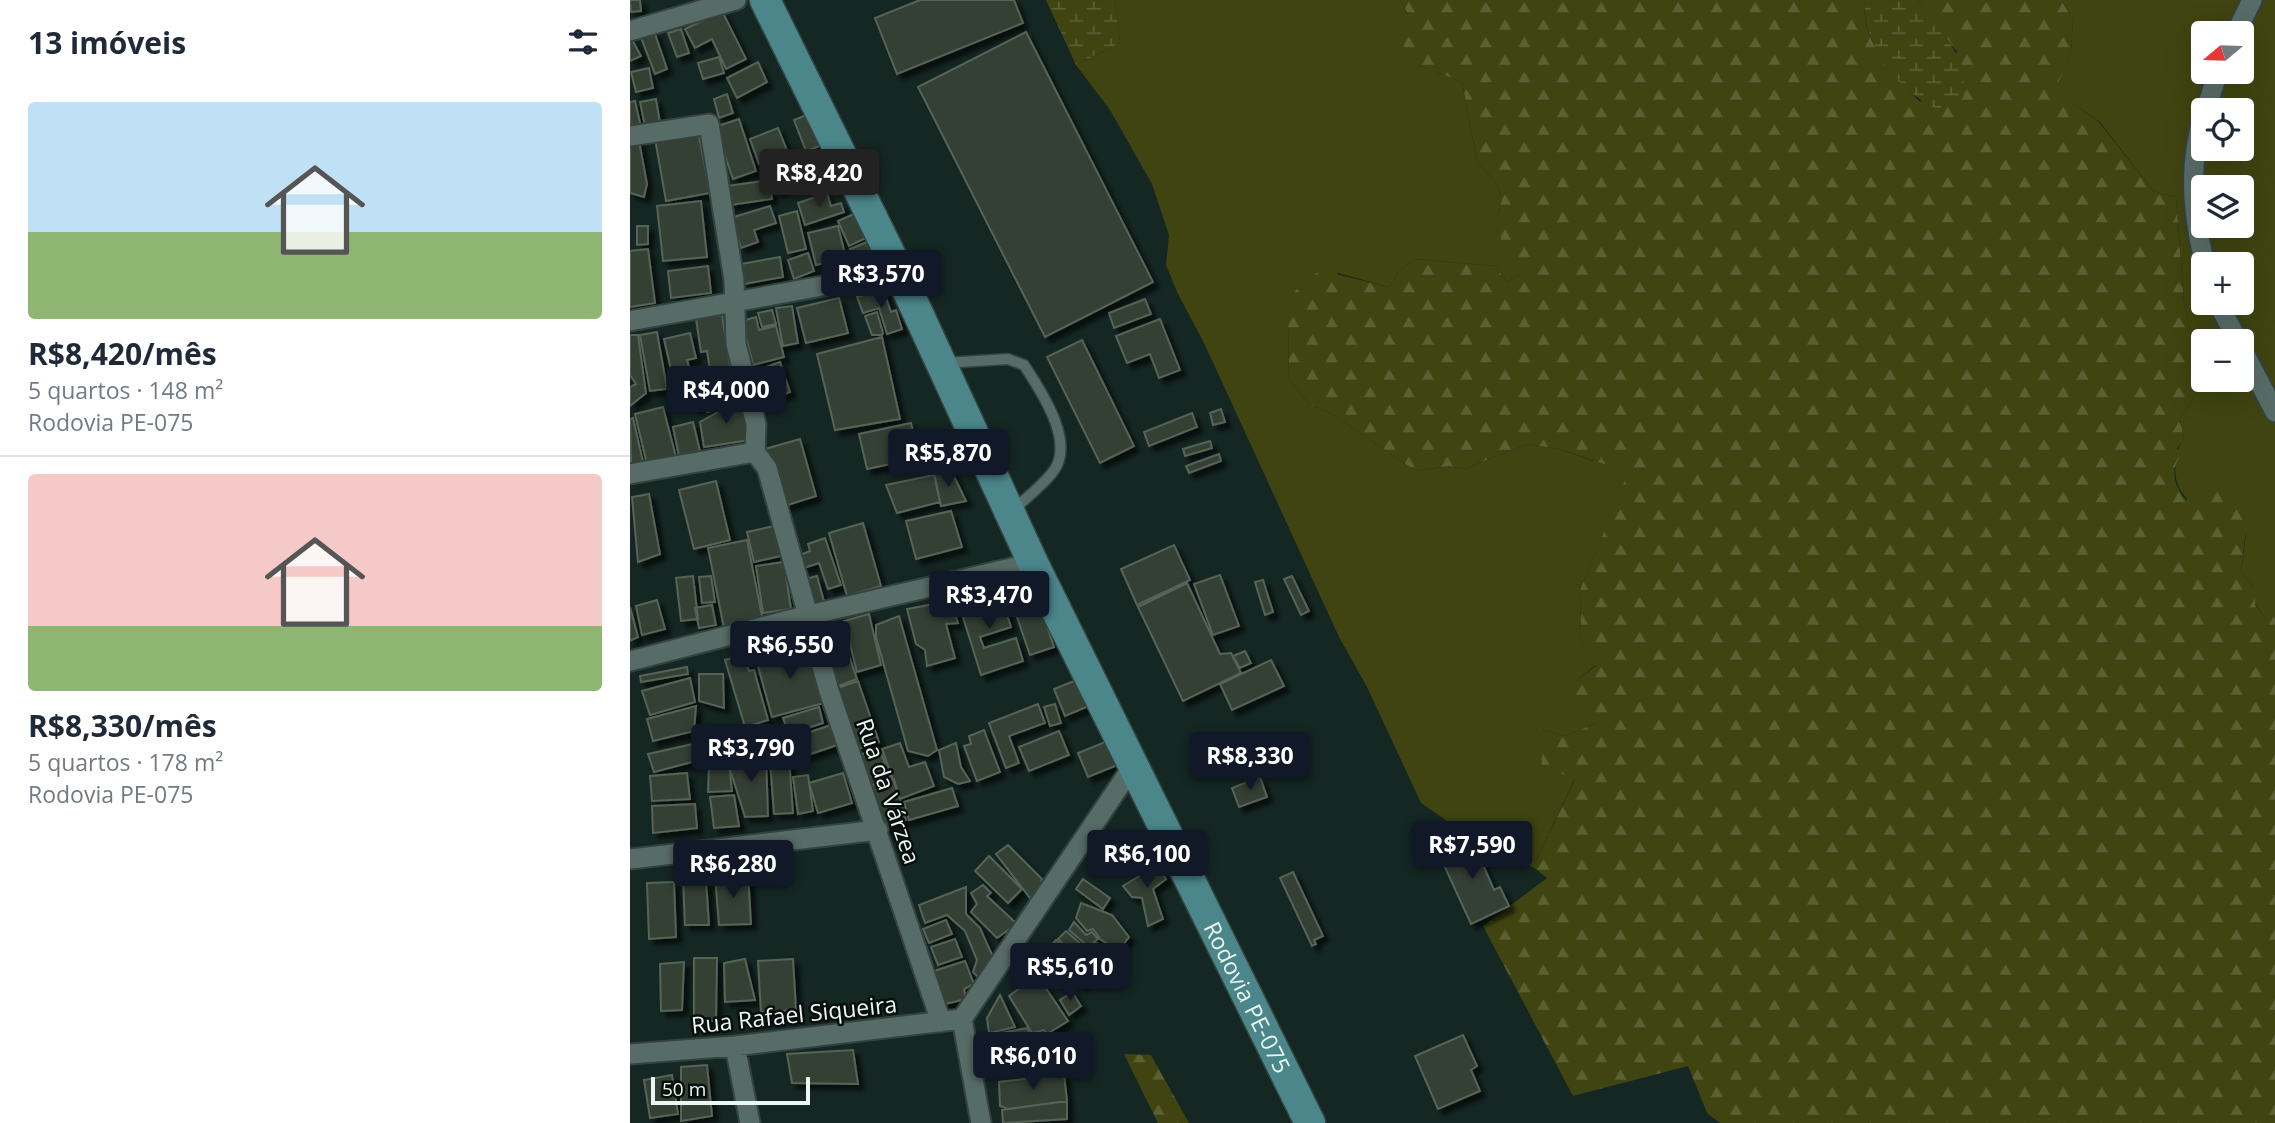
<!DOCTYPE html>
<html lang="pt">
<head>
<meta charset="utf-8">
<style>
	body { margin:0; font-family:"Open Sans",sans-serif; background:#f2f2f3; color:#1f2937; height:100vh; display:flex; flex-direction:column; font-size:26px; white-space:nowrap }
	* { box-sizing:border-box; margin:0 }
	p { font-size:23px; color:#747a83 }
	.icon { flex:none; width:38px; height:38px; fill:none; stroke:currentColor; stroke-width:2; stroke-linecap:round; stroke-linejoin:round }
	.map { position:relative; flex:1; overflow:hidden }
	.sheet { display:flex; flex-direction:column; background:#fff; width:630px }
	.sheet>* { flex:none }
	.needle { width:46px; rotate:251deg }
	.controls { position:absolute; left:1561px; top:21px; display:grid; gap:14px }
	.controls a { display:grid; place-items:center; width:63px; height:63px; border-radius:7px; background:#fff; box-shadow:0 7px 28px #0002; font-size:35px }
	.scale { position:absolute; left:21px; bottom:18px; width:159px; box-sizing:border-box; padding-left:7px; border:4px solid #ebf7f3; border-top:0; font-size:19px; line-height:24px; white-space:nowrap; color:#ebf7f3; -webkit-text-stroke:5px #070e0c; paint-order:stroke }
	.price { position:absolute; translate:-50% -60px; padding:0 16px; border-radius:7px; background:#111827; color:#fff; font-size:23px; line-height:46px; filter:drop-shadow(0 2px 4px #0008) }
	.price::after { content:''; position:absolute; left:50%; top:42px; width:21px; height:16px; margin-left:-10px; background:inherit; clip-path:polygon(0 0,100% 0,50% 100%) }
	.price.on { background:#222; color:#fff }
	ul { padding:0; list-style:none }
	li { display:grid; align-content:center; gap:14px; height:371px; padding:0 28px }
	li+li { border-top:2px solid #e0e1e3 }
	li span { display:grid; place-items:center; height:217px; border-radius:7px; color:#555 }
	li>.icon { margin-inline-start:auto }
	span .icon { width:126px; height:126px; fill:#fffc; stroke-width:1 }
	li b { font-size:30px }
	h2 { display:flex; justify-content:space-between; align-items:center; height:84px; padding:0 28px; font-size:30px }
	main { display:flex; flex:1; min-height:0 }
	.map>svg:first-child { display:block }
	.green { fill:#3f4410; fill-rule:evenodd }
	.forest { fill:url(#forest-firs) }
	.wetland { fill:url(#wetland-marsh) }
	.building { fill:#344034; stroke:#566357; stroke-width:2; filter:url(#shadow) }
	.lines { fill:none; stroke-linecap:round; stroke-linejoin:round }
	.lane-casing { stroke:#34433f; stroke-width:13 }
	.street-casing { stroke:#34433f; stroke-width:23 }
	.primary-casing { stroke:#34433f; stroke-width:33 }
	.lane { stroke:#586c67; stroke-width:10 }
	.street { stroke:#586c67; stroke-width:19 }
	.primary { stroke:#4b868b; stroke-width:30 }
	.labels { text-anchor:middle; dominant-baseline:central; stroke-width:5; stroke-linejoin:round; paint-order:stroke }
	.street-label { font-size:23px; fill:#ebf7f3; stroke:#070e0c }
</style>
</head>
<body>
<main>
<section class="sheet">
<h2>13 imóveis<svg class="icon" aria-label="filters" viewBox="0 0 24 24"><path d="M4 7h16M4 17h16"/><circle cx="9" cy="7" r="2"/><circle cx="15" cy="17" r="2"/></svg></h2>
<ul>
<li><span style="background:linear-gradient(#bfe0f5 60%,#8fb573 0)"><svg class="icon" aria-label="home" viewBox="0 0 24 24"><path d="M3 11l9-7 9 7M6 9v11h12V9"/></svg></span><div><b>R$8,420/mês</b><p>5 quartos · 148 m²</p><p>Rodovia PE-075</p></div></li>
<li><span style="background:linear-gradient(#f6c9c9 70%,#8fb573 0)"><svg class="icon" aria-label="home" viewBox="0 0 24 24"><path d="M3 11l9-7 9 7M6 9v11h12V9"/></svg></span><div><b>R$8,330/mês</b><p>5 quartos · 178 m²</p><p>Rodovia PE-075</p></div></li>
</ul>
</section>
<div class="map">
<svg width="1645" height="1123" viewBox="0 0 1645 1123">
	<defs>
		<pattern id="forest-firs" width="22" height="20" patternUnits="userSpaceOnUse" patternTransform="scale(1.75)"><rect width="22" height="20" fill="#3f4410"/><path d="M5 1l3.5 6h-7zM16 11l3.5 6h-7z" fill="#5b6033"/></pattern>
		<pattern id="wetland-marsh" width="20" height="14" patternUnits="userSpaceOnUse" patternTransform="scale(1.75)"><rect width="20" height="14" fill="#3f4410"/><path d="M1 5h8M5 5V1M11 12h8M15 12V8" fill="none" stroke="#5b6033"/></pattern>
		<filter id="shadow"><feDropShadow dx="5.5" dy="5.5" stdDeviation="2" flood-color="#0009"/></filter>
	</defs>
	<rect width="100%" height="100%" fill="#152723"/>
	<path class="green" d="M 485,0 L 770,0 L 778,14 L 785,64 L 832,82 L 847,161 L 867,184 L 872,199 L 867,218 L 891,274 L 877,282 L 865,266 L 785,259 L 768,272 L 759,287 L 708,273 L 658,319 L 659,379 L 679,404 L 702,414 L 786,471 L 819,466 L 834,469 L 897,444 L 929,449 L 963,461 L 1011,443 L 950,590 L 951,641 L 966,665 L 946,681 L 969,722 L 935,736 L 910,729 L 945,778 L 903,867 L 864,853 L 791,803 L 737,687 L 709,637 L 575,345 L 547,292 L 536,265 L 539,235 L 522,184 L 480,110 L 446,65 L 490,43 Z
		M 1431,0 L 1645,0 L 1645,619 L 1643,616 L 1634,616 L 1625,604 L 1625,588 L 1611,573 L 1616,535 C 1587,518 1539,504 1546,463 C 1547,452 1547,448 1554,439 L 1550,419 L 1571,385 L 1554,302 L 1546,197 L 1523,191 L 1470,122 L 1424,91 L 1441,51 L 1443,20 ZM 1573,33 L 1612,33 L 1612,72 L 1573,72 ZM 1573,110 L 1612,110 L 1612,149 L 1573,149 ZM 1573,187 L 1612,187 L 1612,226 L 1573,226 ZM 1573,264 L 1612,264 L 1612,303 L 1573,303 ZM 1573,341 L 1612,341 L 1612,380 L 1573,380 Z"/>
	<path class="forest" d="M 770,0 L 1235,0 C 1230,42 1263,74 1290,102 L 1327,52 L 1288,0 L 1431,0 L 1443,20 L 1441,51 L 1425,91 L 1469,122 L 1523,191 L 1546,197 L 1554,302 L 1571,385 L 1550,419 L 1554,439 L 1547,448 L 1551,456 C 1539,470 1545,487 1556,500 L 1567,491 L 1603,488 L 1619,504 L 1611,573 L 1625,588 L 1625,605 L 1634,616 L 1643,615 L 1645,619 L 1645,1123 L 1090,1123 L 1077,1113 L 1058,1066 L 943,1096 L 853,926 L 917,878 L 903,867 L 945,779 L 912,767 L 910,729 L 935,736 L 969,722 L 932,700 L 946,681 L 966,666 L 951,641 L 950,590 L 1009,446 L 993,464 L 977,465 L 929,449 L 897,444 L 834,469 L 819,466 L 786,471 L 702,414 L 679,404 L 659,379 L 658,319 L 665,291 L 690,270 L 759,287 L 768,272 L 785,259 L 865,266 L 877,282 L 891,274 L 875,259 L 867,218 L 872,199 L 867,184 L 847,161 L 832,82 L 785,64 L 768,37 L 778,14 Z
		M 494,1054 L 521,1055 L 559,1123 L 528,1123 Z"/>
	<path class="wetland" d="M 416,0 L 485,0 L 490,43 L 446,65 Z
		M 1235,0 L 1288,0 C 1312,32 1338,56 1333,98 L 1310,110 C 1271,95 1230,43 1235,0 Z"/>
	<path class="building" d="M 0,0 L 10,0 L 11,11 L 1,12 Z
		M 290,0 L 384,0 L 393,23 L 267,74 L 245,18 Z
		M 92,11 L 116,59 L 96,69 L 82,39 L 65,48 L 55,29 Z
		M 51,29 L 59,53 L 47,57 L 38,33 Z
		M 24,31 L 37,69 L 25,74 L 10,35 Z
		M 396,32 L 523,282 L 415,337 L 288,87 Z
		M 0,36 L 11,56 L 0,61 Z
		M 89,57 L 94,73 L 73,79 L 68,63 Z
		M 128,62 L 137,82 L 107,98 L 97,78 Z
		M 19,68 L 23,88 L 6,92 L 1,72 Z
		M 97,94 L 103,113 L 89,118 L 84,99 Z
		M 26,99 L 30,123 L 15,126 L 10,102 Z
		M 5,101 L 11,127 L 0,130 L 0,102 Z
		M 181,113 L 193,145 L 176,151 L 164,120 Z
		M 109,119 L 126,171 L 103,179 L 85,127 Z
		M 148,128 L 158,153 L 129,164 L 120,139 Z
		M 68,131 L 80,193 L 36,201 L 25,139 Z
		M 9,141 L 17,184 L 14,197 L 0,193 L 0,142 Z
		M 193,165 L 197,181 L 174,186 L 170,170 Z
		M 164,172 L 166,184 L 148,191 L 146,179 Z
		M 140,180 L 142,199 L 100,205 L 97,186 Z
		M 197,193 L 201,206 L 211,203 L 214,212 L 175,225 L 168,203 Z
		M 71,201 L 77,257 L 33,261 L 27,206 Z
		M 140,206 L 146,223 L 124,230 L 128,242 L 111,248 L 101,218 Z
		M 167,211 L 176,249 L 158,253 L 149,216 Z
		M 226,213 L 236,238 L 219,246 L 208,221 Z
		M 7,226 L 18,226 L 18,244 L 7,245 Z
		M 208,226 L 216,258 L 186,265 L 178,233 Z
		M 239,241 L 244,253 L 225,261 L 220,249 Z
		M 18,249 L 25,303 L 0,307 L 0,251 Z
		M 178,253 L 184,271 L 164,279 L 158,260 Z
		M 150,257 L 153,277 L 114,284 L 111,264 Z
		M 78,266 L 81,293 L 41,298 L 38,271 Z
		M 253,289 L 261,312 L 266,310 L 272,329 L 257,334 L 249,308 L 233,313 L 227,297 Z
		M 209,298 L 218,333 L 176,343 L 167,308 Z
		M 515,299 L 521,314 L 484,328 L 479,313 Z
		M 162,306 L 168,343 L 153,346 L 146,308 Z
		M 142,310 L 146,324 L 132,327 L 128,313 Z
		M 247,312 L 253,333 L 252,335 L 242,335 L 235,316 Z
		M 92,315 L 101,373 L 81,376 L 77,351 L 71,352 L 66,319 Z
		M 126,317 L 129,330 L 146,326 L 154,357 L 123,365 L 112,321 Z
		M 530,319 L 550,370 L 529,378 L 520,354 L 497,363 L 486,336 Z
		M 27,332 L 37,389 L 20,391 L 10,335 Z
		M 60,333 L 66,358 L 57,360 L 60,370 L 42,374 L 34,339 Z
		M 0,335 L 8,335 L 16,393 L 0,406 L 0,387 L 6,384 L 0,375 Z
		M 252,337 L 270,419 L 205,430 L 187,354 Z
		M 452,340 L 504,446 L 470,463 L 417,357 Z
		M 150,362 L 160,392 L 130,404 L 119,373 Z
		M 96,387 L 100,407 L 77,412 L 75,405 L 63,408 L 60,396 Z
		M 113,398 L 120,440 L 74,447 L 70,422 Z
		M 33,407 L 46,457 L 17,464 L 5,414 Z
		M 591,409 L 595,422 L 583,425 L 580,413 Z
		M 562,413 L 567,427 L 519,446 L 514,432 Z
		M 3,418 L 13,462 L 1,464 L 0,419 Z
		M 63,422 L 70,451 L 49,456 L 43,427 Z
		M 281,423 L 289,458 L 237,469 L 229,434 Z
		M 170,439 L 186,496 L 151,507 L 135,449 Z
		M 580,441 L 582,448 L 555,456 L 553,449 Z
		M 589,454 L 591,461 L 559,473 L 556,466 Z
		M 321,470 L 336,501 L 311,506 L 304,473 Z
		M 304,475 L 310,502 L 267,513 L 256,485 Z
		M 86,481 L 100,540 L 64,549 L 49,490 Z
		M 19,494 L 30,554 L 8,562 L 2,497 Z
		M 321,511 L 332,547 L 286,559 L 276,521 Z
		M 233,523 L 251,586 L 217,596 L 199,533 Z
		M 144,526 L 151,556 L 124,562 L 117,532 Z
		M 195,538 L 211,585 L 198,589 L 189,563 L 174,568 L 170,555 L 180,551 L 178,544 Z
		M 117,540 L 134,626 L 95,633 L 78,548 Z
		M 544,545 L 560,580 L 507,605 L 491,569 Z
		M 154,562 L 161,609 L 133,613 L 126,566 Z
		M 590,575 L 609,626 L 583,635 L 564,584 Z
		M 63,576 L 68,619 L 51,621 L 46,578 Z
		M 81,576 L 85,602 L 72,603 L 69,577 Z
		M 187,576 L 195,605 L 176,610 L 168,581 Z
		M 662,576 L 679,611 L 671,615 L 654,579 Z
		M 633,580 L 643,612 L 635,615 L 625,582 Z
		M 387,582 L 395,604 L 408,600 L 424,647 L 400,655 L 376,585 Z
		M 557,583 L 590,654 L 601,653 L 611,673 L 553,701 L 508,607 Z
		M 368,587 L 381,627 L 350,637 L 354,648 L 386,638 L 393,661 L 351,675 L 328,601 Z
		M 27,600 L 35,629 L 12,635 L 6,606 Z
		M 320,601 L 328,623 L 316,624 L 325,658 L 297,666 L 295,650 L 286,644 L 277,609 Z
		M 82,605 L 86,625 L 69,628 L 65,608 Z
		M 0,607 L 8,637 L 0,641 Z
		M 239,614 L 251,665 L 227,672 L 214,621 Z
		M 269,616 L 307,750 L 298,756 L 278,751 L 246,637 L 246,625 Z
		M 210,629 L 227,679 L 203,688 L 186,638 Z
		M 178,644 L 194,703 L 142,717 L 126,659 Z
		M 615,651 L 621,663 L 610,668 L 603,656 Z
		M 114,655 L 119,671 L 124,670 L 138,720 L 115,727 L 95,660 Z
		M 641,660 L 654,686 L 602,710 L 590,684 Z
		M 57,667 L 58,674 L 11,682 L 10,676 Z
		M 69,674 L 93,674 L 94,708 L 69,701 Z
		M 60,678 L 65,702 L 20,715 L 12,691 Z
		M 449,679 L 459,706 L 435,716 L 424,689 Z
		M 228,681 L 249,742 L 219,752 L 199,691 Z
		M 408,704 L 415,723 L 379,736 L 389,763 L 376,768 L 359,723 Z
		M 425,704 L 431,723 L 420,726 L 414,707 Z
		M 66,706 L 64,731 L 23,741 L 17,719 Z
		M 189,707 L 193,723 L 159,734 L 153,718 Z
		M 204,724 L 210,744 L 175,756 L 168,736 Z
		M 354,730 L 370,772 L 347,781 L 334,746 L 341,744 L 339,736 Z
		M 429,731 L 439,755 L 399,771 L 389,747 Z
		M 480,740 L 490,764 L 458,777 L 448,753 Z
		M 270,743 L 279,767 L 295,762 L 304,786 L 270,799 L 252,749 Z
		M 326,743 L 331,767 L 340,781 L 328,784 L 314,777 L 309,750 Z
		M 63,744 L 66,761 L 24,772 L 18,754 Z
		M 249,748 L 260,777 L 241,786 L 229,755 Z
		M 121,755 L 136,755 L 138,816 L 115,817 L 98,763 Z
		M 159,758 L 163,813 L 144,814 L 140,760 Z
		M 99,764 L 102,791 L 78,792 L 79,766 Z
		M 57,773 L 60,799 L 22,801 L 20,776 Z
		M 213,773 L 222,803 L 188,813 L 179,783 Z
		M 178,775 L 183,811 L 168,814 L 163,777 Z
		M 630,777 L 637,797 L 609,807 L 602,788 Z
		M 264,779 L 276,820 L 248,830 L 241,786 Z
		M 322,788 L 328,806 L 279,820 L 274,802 Z
		M 104,795 L 109,826 L 84,828 L 80,797 Z
		M 65,804 L 67,828 L 23,833 L 22,806 Z
		M 841,837 L 864,890 L 870,887 L 879,906 L 841,924 L 808,852 Z
		M 378,845 L 412,879 L 409,894 L 400,898 L 366,854 Z
		M 359,856 L 392,889 L 378,903 L 345,871 Z
		M 516,859 L 522,869 L 530,870 L 536,879 L 523,889 L 533,919 L 518,926 L 512,898 L 502,897 L 493,886 L 511,875 L 504,863 Z
		M 663,872 L 693,936 L 684,940 L 686,944 L 682,946 L 650,878 Z
		M 118,874 L 121,924 L 89,925 L 85,876 Z
		M 53,879 L 76,879 L 79,925 L 55,925 Z
		M 453,879 L 480,898 L 473,909 L 446,889 Z
		M 44,882 L 46,937 L 19,939 L 17,883 Z
		M 353,885 L 361,893 L 357,896 L 387,924 L 367,938 L 341,912 L 347,904 L 341,893 Z
		M 336,887 L 336,914 L 350,928 L 364,959 L 349,978 L 343,972 L 347,960 L 335,931 L 317,915 L 295,923 L 289,905 Z
		M 451,903 L 482,915 L 499,937 L 489,950 L 471,940 L 463,929 L 457,931 L 446,918 Z
		M 316,920 L 322,934 L 299,943 L 293,929 Z
		M 444,922 L 456,935 L 462,932 L 468,939 L 464,942 L 482,950 L 474,960 L 439,930 Z
		M 436,931 L 469,960 L 461,970 L 428,939 Z
		M 325,939 L 332,957 L 308,965 L 301,947 Z
		M 426,940 L 461,975 L 451,985 L 416,951 Z
		M 64,958 L 87,958 L 86,1021 L 64,1021 Z
		M 115,959 L 125,1000 L 95,1002 L 94,963 Z
		M 163,959 L 166,1010 L 131,1012 L 128,961 Z
		M 335,961 L 344,984 L 334,989 L 336,999 L 311,1005 L 304,971 Z
		M 54,962 L 52,1010 L 31,1011 L 30,964 Z
		M 407,975 L 438,1021 L 417,1034 L 414,1030 L 402,1033 L 379,996 Z
		M 442,992 L 451,1006 L 439,1015 L 430,1000 Z
		M 370,995 L 385,1027 L 359,1033 L 357,1018 Z
		M 398,1028 L 400,1040 L 406,1039 L 407,1050 L 383,1054 L 385,1066 L 365,1068 L 360,1035 Z
		M 833,1035 L 847,1066 L 841,1070 L 850,1091 L 808,1109 L 785,1056 Z
		M 223,1050 L 228,1084 L 162,1083 L 157,1054 Z
		M 77,1065 L 82,1116 L 51,1121 L 51,1067 Z
		M 434,1074 L 437,1101 L 378,1109 L 370,1106 L 369,1082 Z
		M 42,1075 L 48,1114 L 20,1118 L 14,1080 Z
		M 437,1101 L 437,1119 L 373,1123 L 372,1110 Z"/>
	<g class="lines">
		<g class="lane-casing">
			<path id="lane" d="M 314,363 L 378,359 L 394,365 C 411,391 447,444 422,473 C 411,487 396,498 383,510"/>
		</g>
		<g class="street-casing">
			<path id="street" d="M 0,31 L 106,0
				M 1606,33 L 1622,0
				M 1576,110 L 1588,72
				M 1573,118 C 1558,165 1563,218 1575,264
				M 0,136 L 79,124 L 104,280 L 106,344 L 126,424 L 125,452 L 137,468 L 199,691 L 311,1022
				M 1588,303 L 1608,341
				M 0,321 L 269,272
				M 1612,349 L 1645,412
				M 0,474 L 125,452
				M 0,661 L 175,616 L 403,563
				M 0,859 L 248,830
				M 332,1019 L 503,766
				M 332,1019 L 351,1123
				M 105,1046 L 120,1123
				M 0,1054 L 105,1046 L 332,1019"/>
		</g>
		<g class="primary-casing">
			<g id="primary">
				<path id="s1" d="M 135,0 L 269,272 L 403,563 L 680,1123"/>
			</g>
		</g>
		<use href="#lane" class="lane"/>
		<use href="#street" class="street"/>
		<use href="#primary" class="primary"/>
	</g>
	<g class="labels">
		<g class="street-label">
			<text transform="translate(259 791) rotate(71)">Rua da Várzea</text>
			<text stroke="none"><textPath href="#s1" startOffset="1108">Rodovia PE-075</textPath></text>
			<text transform="translate(164 1014) rotate(-6)">Rua Rafael Siqueira</text>
		</g>
	</g>
</svg>
<div class="controls">
<a><svg class="needle" viewBox="-14 -14 28 28"><path d="M0-13l5 13h-10z" fill="#e53935"/><path d="M0 13l5-13h-10z" fill="#747a83"/></svg></a>
<a><svg class="icon" aria-label="locate" viewBox="0 0 24 24"><circle cx="12" cy="12" r="6"/><path d="M12 2v4M12 18v4M2 12h4M18 12h4"/></svg></a>
<a><svg class="icon" aria-label="layers" viewBox="0 0 24 24"><path d="M12 4l9 5-9 5-9-5zM3 14l9 5 9-5"/></svg></a>
<a>+</a>
<a>−</a>
</div>
<div class="scale">50 m</div>
<b class="price on" style="left:189px;top:209px">R$8,420</b>
<b class="price" style="left:251px;top:310px">R$3,570</b>
<b class="price" style="left:96px;top:426px">R$4,000</b>
<b class="price" style="left:318px;top:489px">R$5,870</b>
<b class="price" style="left:359px;top:631px">R$3,470</b>
<b class="price" style="left:160px;top:681px">R$6,550</b>
<b class="price" style="left:121px;top:784px">R$3,790</b>
<b class="price" style="left:620px;top:792px">R$8,330</b>
<b class="price" style="left:842px;top:881px">R$7,590</b>
<b class="price" style="left:517px;top:890px">R$6,100</b>
<b class="price" style="left:103px;top:900px">R$6,280</b>
<b class="price" style="left:440px;top:1003px">R$5,610</b>
<b class="price" style="left:403px;top:1092px">R$6,010</b>
</div>
</main>
</body>
</html>
